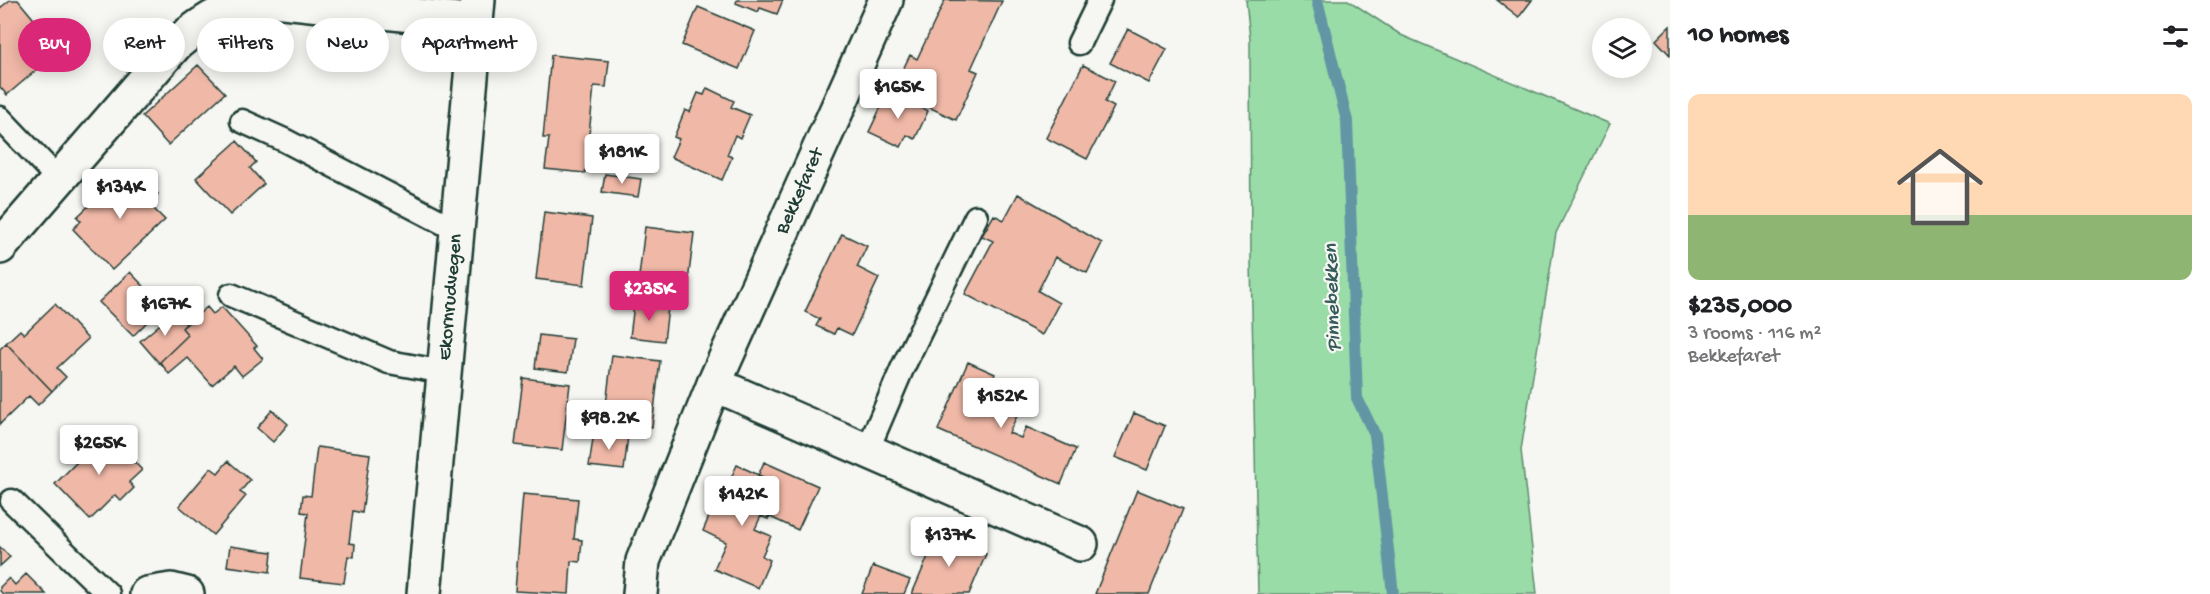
<!DOCTYPE html>
<html lang="en">
<head>
<meta charset="utf-8">
<style>
	body { margin:0; font-family:"Gochi Hand",sans-serif; background:#f6f6f6; color:#202124; height:100vh; display:flex; flex-direction:column; font-size:22px; white-space:nowrap }
	* { box-sizing:border-box; margin:0 }
	p { font-size:20px; color:#757577 }
	.icon { flex:none; width:33px; height:33px; fill:none; stroke:currentColor; stroke-width:2; stroke-linecap:round; stroke-linejoin:round }
	.map { position:relative; flex:1; overflow:hidden }
	.details { display:flex; flex-direction:column; background:#fff; width:540px }
	.details>* { flex:none }
	.guide { position:absolute; left:18px; top:18px; width:570px; height:54px; display:flex; gap:12px }
	.buttons { position:absolute; left:1592px; top:18px; display:grid; gap:12px }
	.buttons a { display:grid; place-items:center; width:60px; height:60px; border-radius:50%; background:#fff; box-shadow:0 3px 15px #0003; font-size:30px }
	.price { position:absolute; translate:-50% -51px; padding:0 14px; border-radius:6px; background:#fff; color:#222; font-size:20px; line-height:39px; filter:drop-shadow(0 2px 3px #0008) }
	.price::after { content:''; position:absolute; left:50%; top:36px; width:18px; height:14px; margin-left:-9px; background:inherit; clip-path:polygon(0 0,100% 0,50% 100%) }
	.price.current { background:#db2777; color:#fff }
	ul { padding:0; list-style:none }
	li { display:grid; align-content:center; gap:12px; height:318px; padding:0 18px }
	li span { display:grid; place-items:center; height:186px; border-radius:12px; color:#555 }
	li>.icon { margin-inline-start:auto }
	span .icon { width:108px; height:108px; fill:#fffc; stroke-width:1 }
	li b { font-size:26px }
	h2 { display:flex; justify-content:space-between; align-items:center; height:72px; padding:0 18px; font-size:26px }
	.chip { padding:0 21px; border-radius:27px; background:#fff; box-shadow:0 3px 15px #0003; font-size:21px; line-height:54px }
	.chip.current { background:#db2777; color:#fff }
	main { display:flex; flex:1; min-height:0 }
	.map>svg:first-child { display:block }
	.green { fill:#9adca7; stroke:#5c8c6e; stroke-width:1.5 }
	.lines { fill:none; stroke-linecap:round; stroke-linejoin:round }
	.stream { stroke:#6296a5; stroke-width:12 }
	.building { fill:#f0b8a7; stroke:#1f3d34; stroke-width:1.5 }
	.service-casing { stroke:#1f3d34; stroke-width:27 }
	.minor-casing { stroke:#1f3d34; stroke-width:38 }
	.secondary-casing { stroke:#1f3d34; stroke-width:38 }
	.service { stroke:#f6f6f2; stroke-width:22 }
	.minor { stroke:#f6f6f2; stroke-width:33 }
	.secondary { stroke:#f6f6f2; stroke-width:33 }
	.labels { text-anchor:middle; dominant-baseline:central; stroke-width:4.5; stroke-linejoin:round; paint-order:stroke }
	.street-label { font-size:20px; fill:#1f3d34; stroke:#f6f6f2 }
	.water-label { font-size:21px; font-style:italic; fill:#355b5a; stroke:#f6f6f2 }
</style>
</head>
<body>
<main>
<div class="map">
<svg width="1670" height="594" viewBox="0 0 1670 594">
	<rect width="100%" height="100%" fill="#f6f6f2"/>
	<filter id="ink" filterUnits="userSpaceOnUse"><feTurbulence type="fractalNoise" baseFrequency=".0167" numOctaves="2"/><feDisplacementMap in="SourceGraphic" scale="12" xChannelSelector="R" yChannelSelector="G"/><feConvolveMatrix kernelMatrix="1 2 1 2 8 2 1 2 1" color-interpolation-filters="sRGB"/></filter>
	<g filter="url(#ink)">
		<path class="green" d="M 1246,0 L 1348,0 L 1401,35 L 1610,124 L 1556,233 L 1521,450 L 1537,594 L 1258,594 L 1251,262 L 1250,39 Z"/>
		<g class="lines">
			<path class="stream" d="M 1317,0 L 1347,121 L 1357,398 L 1375,435 L 1393,594"/>
		</g>
		<path class="building" d="M 10,0 L 18,0 L 42,29 L 30,39 L 48,60 L 7,95 L 0,87 L 0,8 Z
			M 737,0 L 783,0 L 777,14 L 760,8 L 758,12 L 736,3 Z
			M 945,0 L 1002,1 L 971,69 L 978,72 L 956,120 L 893,90 L 910,55 L 917,59 Z
			M 1497,0 L 1532,0 L 1519,17 Z
			M 698,7 L 755,31 L 739,69 L 682,45 Z
			M 1670,26 L 1670,55 L 1656,40 Z
			M 1128,29 L 1167,49 L 1149,83 L 1110,63 Z
			M 551,55 L 609,61 L 606,87 L 594,86 L 585,173 L 545,169 L 549,138 L 543,138 Z
			M 198,65 L 225,93 L 168,145 L 142,116 Z
			M 1083,65 L 1115,81 L 1105,102 L 1114,107 L 1087,159 L 1046,138 Z
			M 707,88 L 734,101 L 731,107 L 750,115 L 740,138 L 735,135 L 727,155 L 732,157 L 722,180 L 671,157 L 679,139 L 674,137 L 685,110 L 690,112 L 698,93 L 704,95 Z
			M 888,92 L 928,111 L 915,139 L 907,135 L 901,147 L 869,132 Z
			M 237,141 L 256,162 L 250,168 L 264,184 L 230,215 L 196,178 Z
			M 135,171 L 158,194 L 148,203 L 165,220 L 112,270 L 73,229 L 81,221 L 77,217 L 97,198 L 112,185 L 116,189 Z
			M 605,174 L 641,179 L 638,197 L 602,192 Z
			M 1018,194 L 1102,243 L 1087,273 L 1055,257 L 1038,291 L 1059,303 L 1042,335 L 965,294 L 993,241 L 982,236 L 994,215 L 1004,220 Z
			M 544,212 L 592,218 L 584,285 L 536,279 Z
			M 645,227 L 694,233 L 686,298 L 637,293 Z
			M 842,234 L 867,246 L 857,267 L 879,278 L 852,335 L 837,328 L 834,334 L 816,326 L 820,319 L 805,312 Z
			M 130,272 L 163,306 L 133,336 L 99,302 Z
			M 55,304 L 88,339 L 57,368 L 66,377 L 52,391 L 6,343 L 20,330 L 24,334 Z
			M 634,304 L 668,308 L 664,341 L 630,337 Z
			M 207,307 L 213,314 L 222,307 L 257,346 L 254,348 L 263,359 L 242,376 L 234,366 L 212,385 L 188,358 L 169,374 L 160,362 L 188,335 L 182,328 Z
			M 176,311 L 186,324 L 182,328 L 188,335 L 159,363 L 140,341 Z
			M 539,335 L 573,339 L 568,372 L 535,368 Z
			M 6,343 L 52,391 L 38,405 L 29,396 L 0,424 L 0,349 Z
			M 612,355 L 660,361 L 652,427 L 604,421 Z
			M 968,362 L 995,374 L 983,401 L 1017,416 L 1009,433 L 1021,438 L 1026,427 L 1076,449 L 1061,484 L 938,430 Z
			M 523,378 L 570,384 L 562,450 L 515,445 Z
			M 272,410 L 288,424 L 273,442 L 257,428 Z
			M 1134,413 L 1165,426 L 1147,470 L 1115,457 Z
			M 101,428 L 142,470 L 129,482 L 134,488 L 121,501 L 115,495 L 90,520 L 55,484 L 90,449 L 85,444 Z
			M 594,432 L 628,436 L 624,470 L 589,466 Z
			M 317,447 L 370,454 L 362,513 L 353,511 L 349,543 L 355,544 L 354,557 L 348,556 L 344,583 L 300,578 L 308,513 L 301,512 L 303,495 L 311,496 Z
			M 228,461 L 250,480 L 240,492 L 246,496 L 213,535 L 179,506 L 211,468 L 218,473 Z
			M 764,462 L 818,486 L 798,530 L 768,516 L 768,519 L 761,516 L 776,483 L 758,476 Z
			M 737,465 L 776,483 L 755,529 L 771,536 L 762,556 L 770,560 L 758,588 L 714,569 L 726,542 L 703,531 L 717,498 L 721,500 Z
			M 1137,490 L 1183,509 L 1149,594 L 1095,594 Z
			M 523,494 L 578,499 L 574,539 L 582,540 L 580,562 L 571,561 L 569,594 L 515,591 Z
			M 938,533 L 986,554 L 969,594 L 912,594 Z
			M 230,546 L 272,552 L 270,572 L 227,566 Z
			M 0,547 L 10,557 L 0,566 Z
			M 873,566 L 910,580 L 904,594 L 862,594 Z
			M 26,574 L 46,594 L 3,594 L 0,591 L 0,587 L 9,578 L 15,585 Z"/>
		<g class="lines">
			<g class="service-casing">
				<path id="service" d="M 1079,43 L 1100,0
					M 0,118 L 58,179
					M 242,121 L 284,140 L 457,230
					M 231,295 L 389,362 L 444,372
					M 867,451 L 902,369 L 976,217
					M 12,501 L 108,594"/>
			</g>
			<g class="minor-casing">
				<g id="minor">
					<path d="M 0,247 L 176,44 C 207,18 232,3 274,0 L 476,22"/>
					<path d="M 714,384 L 1081,544"/>
					<path d="M 147,594 L 171,590 L 187,594"/>
					<path id="s1" d="M 640,594 L 643,561 L 714,384 L 886,0"/>
				</g>
			</g>
			<g class="secondary-casing">
				<g id="secondary">
					<path id="s2" d="M 424,594 L 478,0"/>
				</g>
			</g>
			<use href="#service" class="service"/>
			<use href="#minor" class="minor"/>
			<use href="#secondary" class="secondary"/>
		</g>
	</g>
	<g class="labels">
		<g class="street-label">
			<text stroke="none"><textPath href="#s1" startOffset="435">Bekkefaret</textPath></text>
			<text stroke="none"><textPath href="#s2" startOffset="298">Ekornrudvegen</textPath></text>
		</g>
		<g class="water-label">
			<text transform="translate(1334 298) rotate(-92)">Pinnebekken</text>
		</g>
	</g>
</svg>
<div class="buttons">
<a><svg class="icon" aria-label="layers" viewBox="0 0 24 24"><path d="M12 4l9 5-9 5-9-5zM3 14l9 5 9-5"/></svg></a>
</div>
<b class="price" style="left:898px;top:120px">$165K</b>
<b class="price" style="left:622px;top:185px">$181K</b>
<b class="price" style="left:120px;top:220px">$134K</b>
<b class="price current" style="left:649px;top:322px">$235K</b>
<b class="price" style="left:165px;top:337px">$167K</b>
<b class="price" style="left:1001px;top:429px">$152K</b>
<b class="price" style="left:609px;top:451px">$98.2K</b>
<b class="price" style="left:99px;top:476px">$265K</b>
<b class="price" style="left:742px;top:527px">$142K</b>
<b class="price" style="left:949px;top:568px">$137K</b>
<div class="guide">
<a class="chip current">Buy</a>
<a class="chip">Rent</a>
<a class="chip">Filters</a>
<a class="chip">New</a>
<a class="chip">Apartment</a>
</div>
</div>
<section class="details">
<h2>10 homes<svg class="icon" aria-label="filters" viewBox="0 0 24 24"><path d="M4 7h16M4 17h16"/><circle cx="9" cy="7" r="2"/><circle cx="15" cy="17" r="2"/></svg></h2>
<ul>
<li><span style="background:linear-gradient(#ffd9b3 65%,#8fb573 0)"><svg class="icon" aria-label="home" viewBox="0 0 24 24"><path d="M3 11l9-7 9 7M6 9v11h12V9"/></svg></span><div><b>$235,000</b><p>3 rooms · 116 m²</p><p>Bekkefaret</p></div></li>
</ul>
</section>
</main>
</body>
</html>
